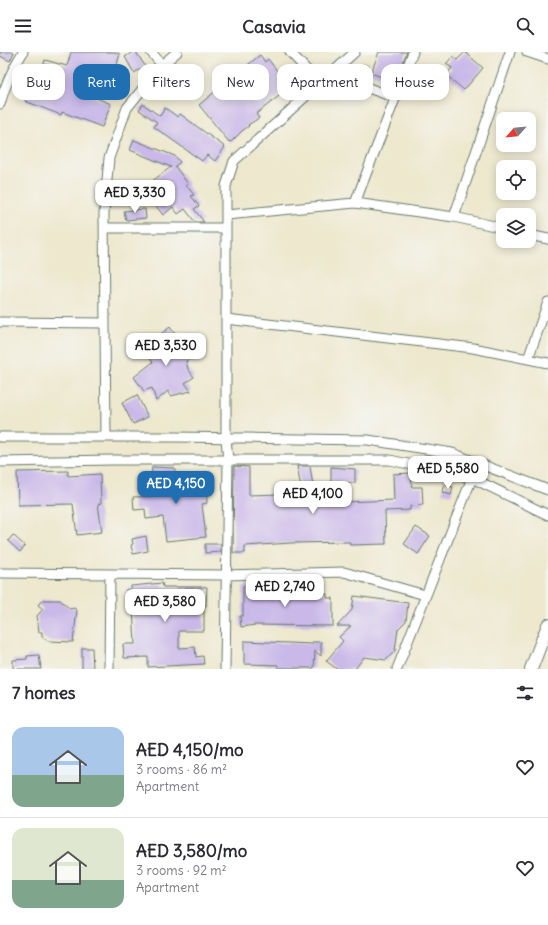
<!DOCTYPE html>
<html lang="en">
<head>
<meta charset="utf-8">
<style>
	body { margin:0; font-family:Delius,sans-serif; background:#f7f7f7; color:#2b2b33; height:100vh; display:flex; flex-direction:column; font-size:15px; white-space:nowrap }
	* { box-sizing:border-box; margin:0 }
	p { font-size:13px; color:#7c7c81 }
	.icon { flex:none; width:22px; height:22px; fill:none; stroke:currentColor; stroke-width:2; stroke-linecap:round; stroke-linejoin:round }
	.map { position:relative; height:617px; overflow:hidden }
	.drawer { display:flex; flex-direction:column; background:#fff; flex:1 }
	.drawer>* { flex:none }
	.banner { position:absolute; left:12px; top:12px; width:524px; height:36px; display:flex; gap:8px }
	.needle { width:26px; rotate:243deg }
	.tools { position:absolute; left:496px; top:60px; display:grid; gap:8px }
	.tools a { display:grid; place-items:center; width:40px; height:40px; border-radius:8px; background:#fff; box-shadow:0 2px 10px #0003; font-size:20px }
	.price { position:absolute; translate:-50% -34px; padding:0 9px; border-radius:8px; background:#fff; color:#222; font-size:13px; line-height:26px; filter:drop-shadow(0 1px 2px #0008) }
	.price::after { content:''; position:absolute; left:50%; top:24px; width:12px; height:9px; margin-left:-6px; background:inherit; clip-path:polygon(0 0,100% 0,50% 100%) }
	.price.current { background:#1f6fb2; color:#fff }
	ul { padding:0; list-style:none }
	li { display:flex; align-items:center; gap:12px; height:100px; padding:0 12px }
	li+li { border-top:1px solid #e1e1e2 }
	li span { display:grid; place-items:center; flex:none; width:112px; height:80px; border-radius:12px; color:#555 }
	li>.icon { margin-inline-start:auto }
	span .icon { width:48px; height:48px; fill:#fffc; stroke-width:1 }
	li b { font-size:17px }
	h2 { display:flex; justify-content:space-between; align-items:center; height:48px; padding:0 12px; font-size:17px }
	.pill { padding:0 14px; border-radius:12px; background:#fff; box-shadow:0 2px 10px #0003; font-size:14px; line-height:36px }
	.pill.current { background:#1f6fb2; color:#fff }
	header { display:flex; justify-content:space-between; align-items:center; height:52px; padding:0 12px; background:#fff; font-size:18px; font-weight:700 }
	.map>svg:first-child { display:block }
	.building { fill:#c9b8e8 }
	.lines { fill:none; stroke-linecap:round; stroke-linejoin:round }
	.minor-casing { stroke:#67796a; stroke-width:11 }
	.tertiary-casing { stroke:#67796a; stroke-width:14 }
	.minor { stroke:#fff; stroke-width:9 }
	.tertiary { stroke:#fff; stroke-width:12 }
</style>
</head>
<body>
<header><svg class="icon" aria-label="menu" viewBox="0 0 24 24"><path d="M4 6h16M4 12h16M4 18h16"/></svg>Casavia<svg class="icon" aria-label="search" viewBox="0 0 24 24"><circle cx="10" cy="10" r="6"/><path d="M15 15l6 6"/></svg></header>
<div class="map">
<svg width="548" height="617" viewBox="0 0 548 617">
	<rect width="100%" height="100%" fill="#f6f6f2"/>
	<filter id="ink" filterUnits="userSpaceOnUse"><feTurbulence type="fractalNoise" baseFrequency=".025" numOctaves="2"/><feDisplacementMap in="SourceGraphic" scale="8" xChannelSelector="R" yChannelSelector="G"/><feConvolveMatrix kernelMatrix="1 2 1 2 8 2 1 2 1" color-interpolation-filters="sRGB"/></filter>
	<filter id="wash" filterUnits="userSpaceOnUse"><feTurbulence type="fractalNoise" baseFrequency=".012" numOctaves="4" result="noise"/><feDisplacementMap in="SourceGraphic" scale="16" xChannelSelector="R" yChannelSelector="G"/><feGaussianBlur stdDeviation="0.9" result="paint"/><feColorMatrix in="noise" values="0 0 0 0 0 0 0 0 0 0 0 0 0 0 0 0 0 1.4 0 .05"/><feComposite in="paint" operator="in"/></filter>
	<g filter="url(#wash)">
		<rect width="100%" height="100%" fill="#ede8ce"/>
		<g id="blocks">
			<path class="building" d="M 0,0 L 14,0 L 10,9 L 0,4 Z
				M 71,0 L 114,0 L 120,2 L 114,22 L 108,20 L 104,32 L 98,31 L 94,45 L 111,52 L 102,75 L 62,60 L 61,63 L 25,49 L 36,20 L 41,22 L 45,8 L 67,14 Z
				M 133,0 L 136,0 L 145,14 L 134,21 L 125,5 Z
				M 379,0 L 407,0 L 395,30 L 371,21 Z
				M 465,0 L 483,16 L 464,38 L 446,23 L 452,16 L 446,12 L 453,4 L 457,8 Z
				M 260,3 L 265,10 L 268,7 L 282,25 L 285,23 L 293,33 L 256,62 L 259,66 L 248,73 L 249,74 L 243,78 L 231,90 L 229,89 L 229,90 L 199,53 L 224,32 L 223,31 L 232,24 L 233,25 Z
				M 362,12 L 369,14 L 368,22 L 360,20 Z
				M 143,52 L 160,64 L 165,56 L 178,65 L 180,62 L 225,95 L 215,109 L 207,103 L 202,109 L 154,75 L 157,70 L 139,58 Z
				M 134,88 L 175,104 L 180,110 L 175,114 L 188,132 L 186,133 L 194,143 L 191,144 L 199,154 L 194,157 L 204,170 L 195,170 L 185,157 L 178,162 L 173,155 L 163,163 L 152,149 L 155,147 L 153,144 L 159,140 L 151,130 L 171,115 L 130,98 Z
				M 145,157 L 146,166 L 126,168 L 124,159 Z
				M 170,275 L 176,284 L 180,297 L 183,296 L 191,306 L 186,309 L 188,317 L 194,325 L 185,331 L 191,339 L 171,344 L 168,339 L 156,349 L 152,336 L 144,339 L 134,325 L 153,310 L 147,302 L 144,292 L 152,286 L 153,288 Z
				M 137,343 L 148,365 L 133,372 L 122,351 Z
				M 234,414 L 249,415 L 249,443 L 280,442 L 280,448 L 303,447 L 297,414 L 310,414 L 315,448 L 345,447 L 345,450 L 394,448 L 393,422 L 411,421 L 412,435 L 422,435 L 423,453 L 410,454 L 410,458 L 385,459 L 386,492 L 350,493 L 350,490 L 291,491 L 245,494 L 245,501 L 233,501 Z
				M 152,415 L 175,416 L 175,429 L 206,428 L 207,451 L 202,452 L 206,485 L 166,489 L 163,465 L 146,467 L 145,457 L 134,458 L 133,445 L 161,444 L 160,428 L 151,428 Z
				M 331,415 L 355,417 L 355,431 L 331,430 Z
				M 68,419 L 68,424 L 100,422 L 101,451 L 98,452 L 102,480 L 77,483 L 73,452 L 18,453 L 17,420 Z
				M 445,433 L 453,435 L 451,443 L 442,440 Z
				M 416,475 L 430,484 L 418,502 L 404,492 Z
				M 13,483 L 25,494 L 20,500 L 8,489 Z
				M 146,484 L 148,499 L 133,502 L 131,493 L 133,492 L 132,487 Z
				M 205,492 L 221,492 L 221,500 L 205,501 Z
				M 162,531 L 163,535 L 207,535 L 206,554 L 204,554 L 204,579 L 179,579 L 179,596 L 195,595 L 196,605 L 203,604 L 204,612 L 148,615 L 148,605 L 124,606 L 123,592 L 135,592 L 133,556 L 128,556 L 126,538 L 131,537 L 131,534 Z
				M 279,533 L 287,533 L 287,542 L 327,542 L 327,546 L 333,546 L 333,574 L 255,573 L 241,575 L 240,564 L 243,564 L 243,534 L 279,535 Z
				M 354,544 L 408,551 L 406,569 L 398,577 L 395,599 L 386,608 L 364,605 L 355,617 L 337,617 L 326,609 L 343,589 L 339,585 L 351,574 L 337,574 L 352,558 Z
				M 42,548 L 60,548 L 70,557 L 74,556 L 77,558 L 73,590 L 48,589 L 42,585 L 42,580 L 39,580 L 37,564 L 43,557 L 38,553 Z
				M 244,589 L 312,592 L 312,590 L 321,590 L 321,604 L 315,599 L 314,616 L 278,616 L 278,613 L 244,612 Z
				M 82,596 L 92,596 L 93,617 L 82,617 Z
				M 39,603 L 41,617 L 13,617 L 13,608 L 27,607 L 27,604 Z"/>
		</g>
	</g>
	<g filter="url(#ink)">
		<use href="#blocks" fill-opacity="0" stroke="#67796a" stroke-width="1"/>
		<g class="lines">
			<g class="minor-casing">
				<path id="minor" d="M 151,0 L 162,13
					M 290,0 L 319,31
					M 527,0 L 548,7
					M 330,22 L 396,46
					M 0,52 C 5,33 13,16 23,0
					M 355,151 L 413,0
					M 226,163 L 355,151 L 454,165 L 503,176
					M 454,165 L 510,0
					M 105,176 L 226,176
					M 529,183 L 548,187
					M 226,267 L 473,296 L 548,311
					M 0,270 L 105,271
					M 528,307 L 548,250
					M 0,385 L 176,385 L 368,388 L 452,401 L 548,438
					M 106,385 L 104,161 L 109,106 L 127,56 L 162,13 L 177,0
					M 0,410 L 112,408 L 390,408 L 472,426 L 548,463
					M 0,521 L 226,523 L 344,520 L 425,543
					M 109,617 L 110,522
					M 225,617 L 228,409 L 226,386 L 226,134 L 234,109 L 355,0
					M 397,617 L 472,426"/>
			</g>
			<g class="tertiary-casing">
				<path id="tertiary" d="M 531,617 L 548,573"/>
			</g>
			<use href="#minor" class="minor"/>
			<use href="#tertiary" class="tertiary"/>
		</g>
	</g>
</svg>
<div class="tools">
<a><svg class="needle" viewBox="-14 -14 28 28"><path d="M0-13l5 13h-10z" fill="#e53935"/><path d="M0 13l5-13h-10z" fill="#7c7c81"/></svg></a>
<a><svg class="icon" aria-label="locate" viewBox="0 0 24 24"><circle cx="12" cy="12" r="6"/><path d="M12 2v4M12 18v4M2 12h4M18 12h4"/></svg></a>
<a><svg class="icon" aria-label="layers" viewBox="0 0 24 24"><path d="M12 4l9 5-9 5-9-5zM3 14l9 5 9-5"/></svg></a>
</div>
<b class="price" style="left:135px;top:162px">AED 3,330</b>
<b class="price" style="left:166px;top:315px">AED 3,530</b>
<b class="price" style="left:448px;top:438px">AED 5,580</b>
<b class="price current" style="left:176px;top:453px">AED 4,150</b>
<b class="price" style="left:313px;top:463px">AED 4,100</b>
<b class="price" style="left:285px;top:556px">AED 2,740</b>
<b class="price" style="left:165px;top:571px">AED 3,580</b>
<div class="banner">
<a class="pill">Buy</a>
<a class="pill current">Rent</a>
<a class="pill">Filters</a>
<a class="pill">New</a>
<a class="pill">Apartment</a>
<a class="pill">House</a>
</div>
</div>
<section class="drawer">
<h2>7 homes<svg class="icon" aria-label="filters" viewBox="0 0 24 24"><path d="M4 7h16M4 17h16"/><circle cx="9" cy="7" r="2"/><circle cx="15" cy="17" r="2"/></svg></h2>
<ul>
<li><span style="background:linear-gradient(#a9c7e8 60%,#7fa58c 0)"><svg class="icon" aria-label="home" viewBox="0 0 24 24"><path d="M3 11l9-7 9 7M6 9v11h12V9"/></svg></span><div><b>AED 4,150/mo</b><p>3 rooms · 86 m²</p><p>Apartment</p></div><svg class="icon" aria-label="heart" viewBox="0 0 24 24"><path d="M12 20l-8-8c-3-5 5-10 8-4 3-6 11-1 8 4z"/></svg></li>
<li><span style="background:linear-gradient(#dfe7d0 65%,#7fa58c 0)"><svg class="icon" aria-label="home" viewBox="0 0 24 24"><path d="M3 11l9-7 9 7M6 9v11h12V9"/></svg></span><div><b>AED 3,580/mo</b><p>3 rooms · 92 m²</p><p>Apartment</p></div><svg class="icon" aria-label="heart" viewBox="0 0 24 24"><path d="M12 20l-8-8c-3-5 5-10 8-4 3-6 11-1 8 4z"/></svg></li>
</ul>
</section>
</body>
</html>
